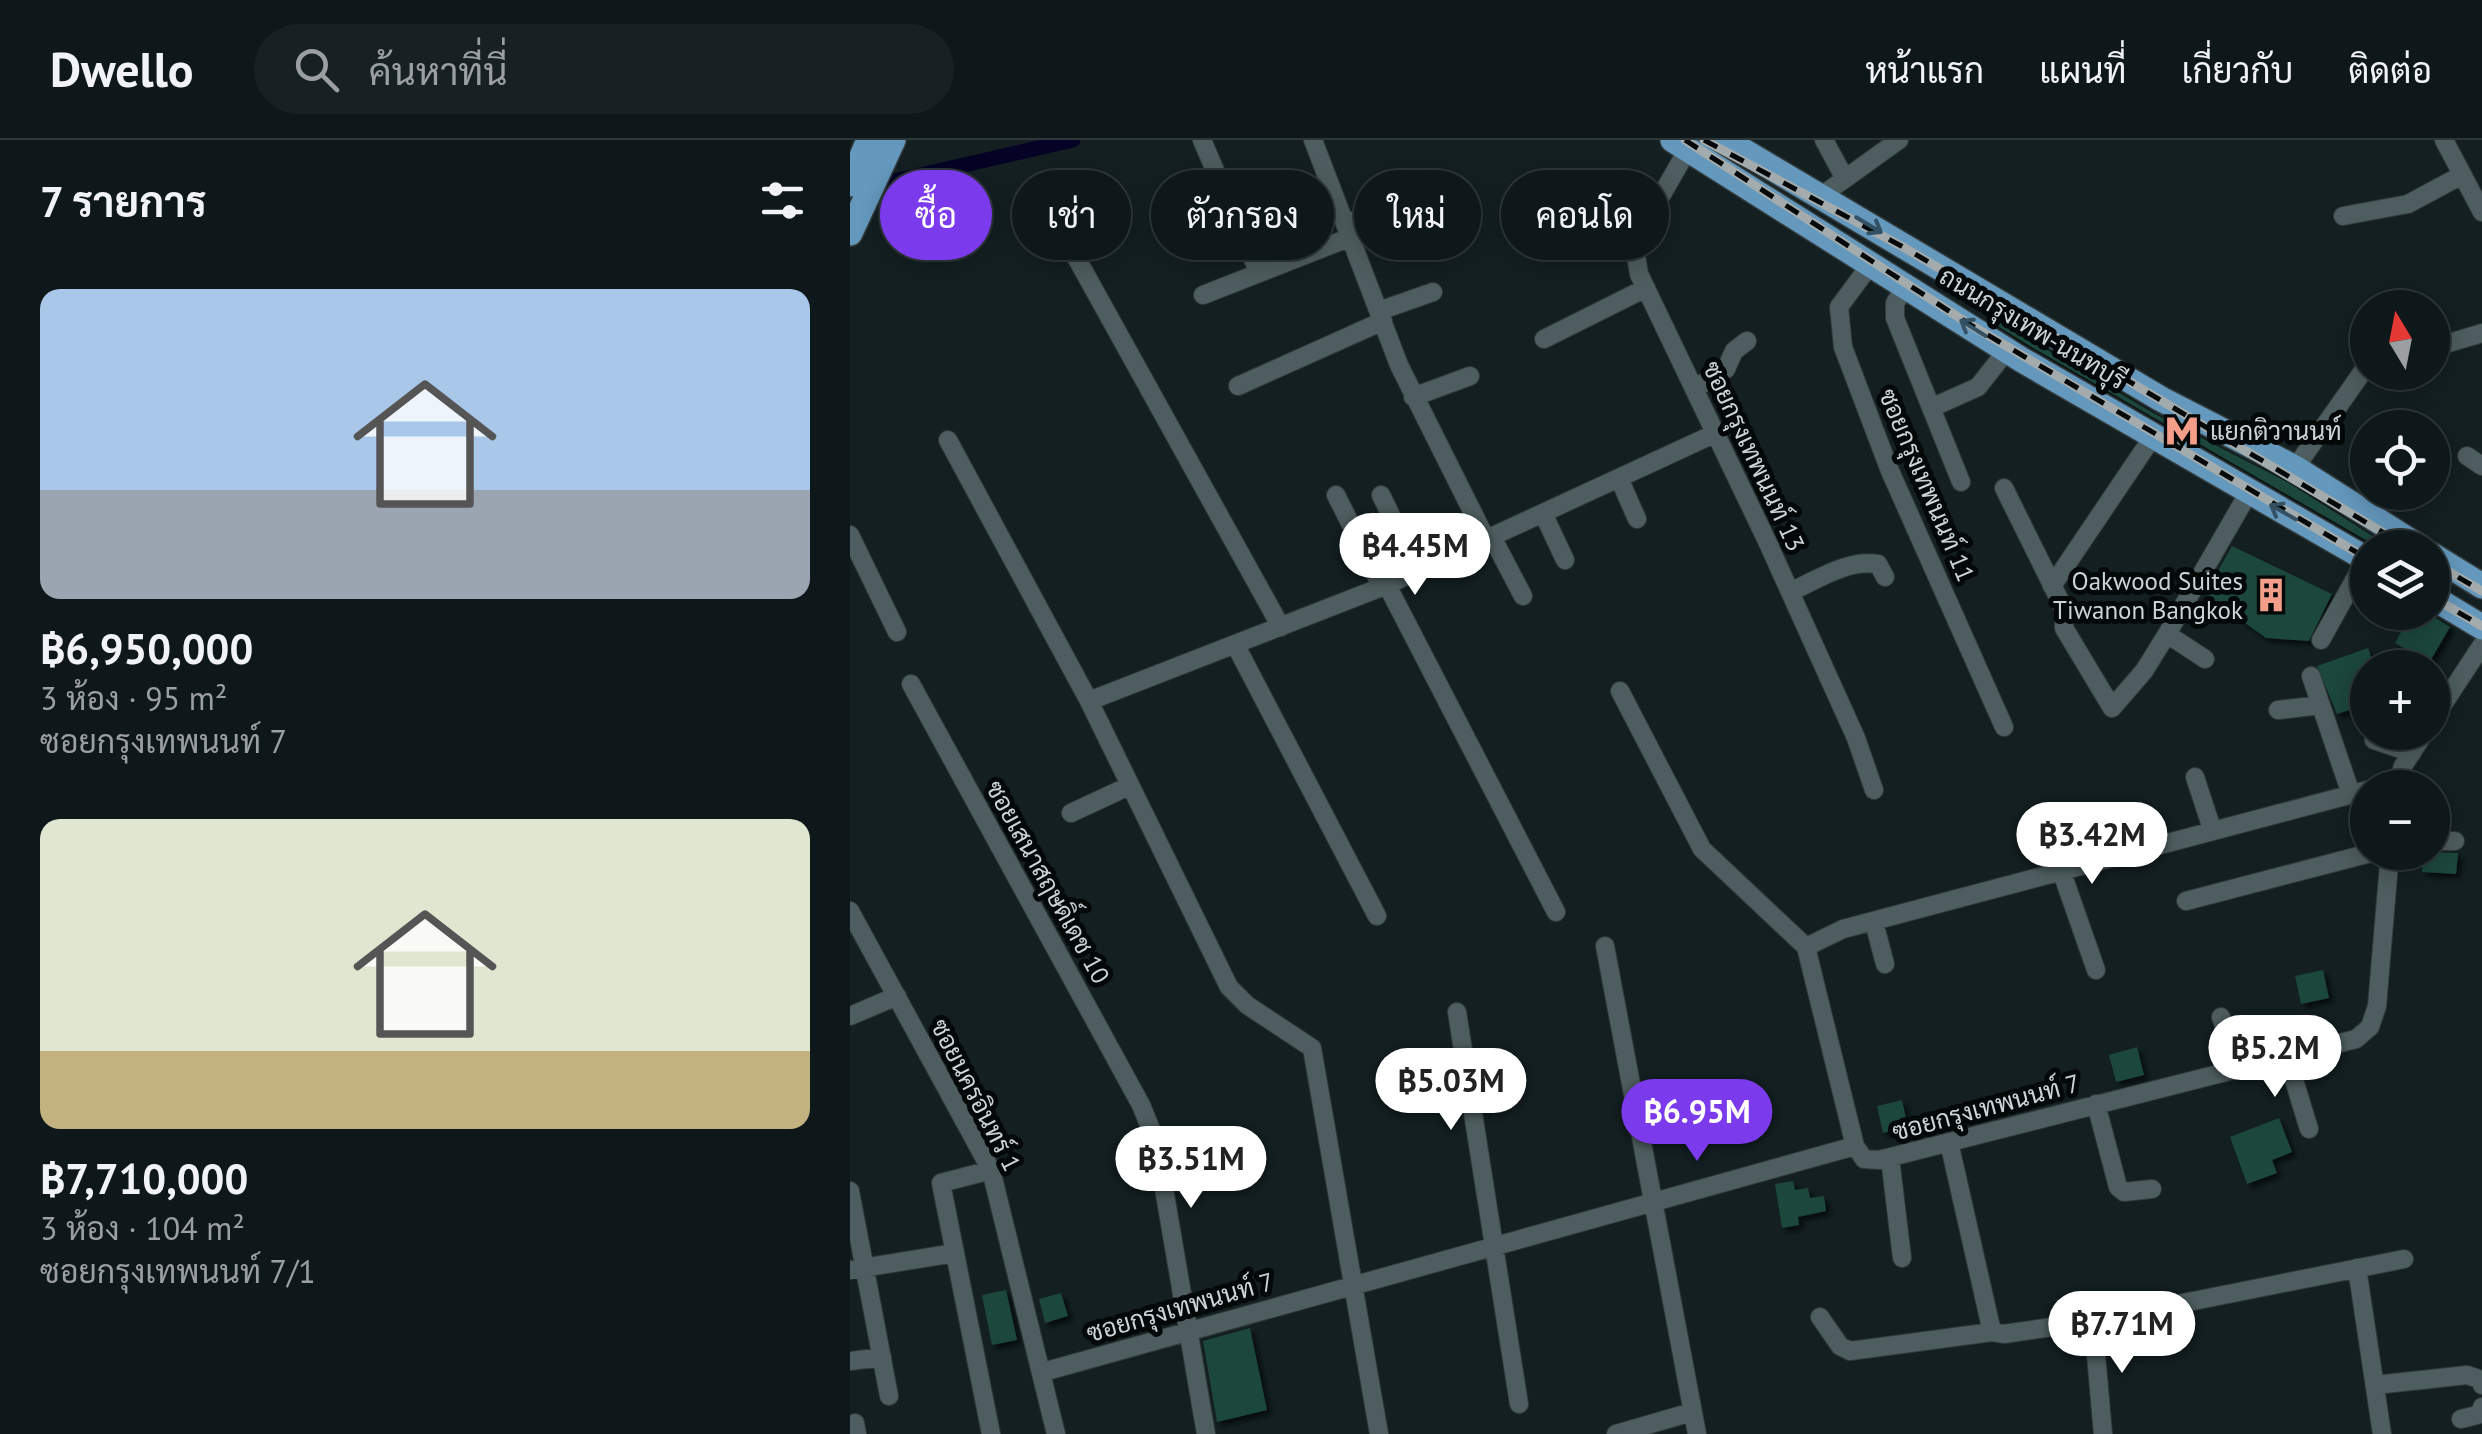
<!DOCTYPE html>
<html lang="th">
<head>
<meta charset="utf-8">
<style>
	body { margin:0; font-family:"PT Sans",Sarabun,sans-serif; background:#172022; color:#f1f3f6; height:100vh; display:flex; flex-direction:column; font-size:38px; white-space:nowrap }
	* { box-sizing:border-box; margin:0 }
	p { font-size:32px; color:#9b9fa2 }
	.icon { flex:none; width:55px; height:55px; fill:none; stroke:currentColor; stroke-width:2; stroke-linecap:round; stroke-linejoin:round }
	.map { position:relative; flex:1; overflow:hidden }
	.details { display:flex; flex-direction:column; background:#0e1719; width:850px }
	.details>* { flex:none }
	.guide { position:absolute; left:30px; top:30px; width:950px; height:90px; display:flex; gap:20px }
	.needle { width:65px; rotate:350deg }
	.buttons { position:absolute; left:1500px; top:150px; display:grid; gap:20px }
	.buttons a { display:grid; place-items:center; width:100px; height:100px; border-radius:50%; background:#0e1719; box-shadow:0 5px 25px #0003,0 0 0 2px #2e3638; font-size:50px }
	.price { position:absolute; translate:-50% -85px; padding:0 22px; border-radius:35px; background:#fff; color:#222; font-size:32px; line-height:65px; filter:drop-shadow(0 2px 5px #0008) }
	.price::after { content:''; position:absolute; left:50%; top:60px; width:30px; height:22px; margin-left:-15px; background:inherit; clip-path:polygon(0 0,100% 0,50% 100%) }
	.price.on { background:#7c3aed; color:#fff }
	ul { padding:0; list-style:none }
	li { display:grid; align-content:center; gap:20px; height:530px; padding:0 40px }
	li span { display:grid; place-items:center; height:310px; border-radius:20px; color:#555 }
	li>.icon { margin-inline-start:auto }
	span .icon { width:180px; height:180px; fill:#fffc; stroke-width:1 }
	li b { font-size:42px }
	h2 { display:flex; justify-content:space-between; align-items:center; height:120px; padding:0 40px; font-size:42px }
	.pill { padding:0 35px; border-radius:45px; background:#0e1719; box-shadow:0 5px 25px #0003,0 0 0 2px #2e3638; font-size:35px; line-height:90px }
	.pill.on { background:#7c3aed; color:#fff }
	header { display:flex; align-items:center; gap:60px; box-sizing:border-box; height:140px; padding:0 50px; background:#0e1719; border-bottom:2px solid #2e3638 }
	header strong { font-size:48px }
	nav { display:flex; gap:55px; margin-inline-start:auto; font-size:35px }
	.search { width:700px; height:90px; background:#172022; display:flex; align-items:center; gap:25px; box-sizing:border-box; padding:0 35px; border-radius:55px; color:#9b9fa2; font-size:38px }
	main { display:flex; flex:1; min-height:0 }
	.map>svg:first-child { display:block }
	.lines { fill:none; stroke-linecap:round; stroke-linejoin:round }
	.canal { stroke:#060226; stroke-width:15 }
	.building { fill:#1d463b; filter:url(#shadow) }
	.minor-casing { stroke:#323a3b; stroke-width:20 }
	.primary-casing { stroke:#323a3b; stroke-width:28 }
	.minor { stroke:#4e5d5f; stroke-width:18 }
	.primary { stroke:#6498bd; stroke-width:25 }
	.rail-casing { stroke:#a3abad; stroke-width:9 }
	.rail { stroke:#040809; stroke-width:5; stroke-dasharray:15; stroke-linecap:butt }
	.oneway { stroke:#345063 }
	.labels { text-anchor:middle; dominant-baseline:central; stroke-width:10; stroke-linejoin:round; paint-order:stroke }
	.street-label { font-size:25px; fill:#ccd4d5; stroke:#040809 }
	.poi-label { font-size:25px; fill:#ccd4d5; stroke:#040809; text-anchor:start }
</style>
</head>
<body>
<header>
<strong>Dwello</strong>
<div class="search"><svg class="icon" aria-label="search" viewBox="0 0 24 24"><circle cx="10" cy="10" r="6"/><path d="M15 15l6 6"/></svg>ค้นหาที่นี่</div>
<nav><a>หน้าแรก</a><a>แผนที่</a><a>เกี่ยวกับ</a><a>ติดต่อ</a></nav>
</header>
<main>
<section class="details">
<h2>7 รายการ<svg class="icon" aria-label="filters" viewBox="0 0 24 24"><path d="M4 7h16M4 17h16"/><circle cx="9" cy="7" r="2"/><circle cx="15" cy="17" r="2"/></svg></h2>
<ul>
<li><span style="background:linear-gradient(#a9c7e8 65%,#9aa5b1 0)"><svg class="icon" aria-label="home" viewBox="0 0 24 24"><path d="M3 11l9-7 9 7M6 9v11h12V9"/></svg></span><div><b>฿6,950,000</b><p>3 ห้อง · 95 m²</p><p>ซอยกรุงเทพนนท์ 7</p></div></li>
<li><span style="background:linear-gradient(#dfe7d0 75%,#c2b280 0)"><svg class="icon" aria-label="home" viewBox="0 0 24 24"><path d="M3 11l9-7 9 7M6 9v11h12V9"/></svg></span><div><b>฿7,710,000</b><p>3 ห้อง · 104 m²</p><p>ซอยกรุงเทพนนท์ 7/1</p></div></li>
</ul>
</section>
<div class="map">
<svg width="1632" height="1294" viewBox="0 0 1632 1294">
	<defs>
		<filter id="shadow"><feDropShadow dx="4.5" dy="4.5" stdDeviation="2.5" flood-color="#0009"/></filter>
	</defs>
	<rect width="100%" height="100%" fill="#131f21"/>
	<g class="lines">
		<path class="canal" d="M 18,47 L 223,0"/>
	</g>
	<path class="building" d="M 1145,179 L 1303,273 L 1437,342 L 1524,397 L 1521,403 L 1180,206 L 1143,183 Z
		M 1382,406 L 1482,454 L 1459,501 L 1416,498 L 1355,454 Z
		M 1562,472 L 1576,472 L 1600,487 L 1579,523 L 1545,503 Z
		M 1518,508 L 1525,528 L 1518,528 L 1518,564 L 1487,574 L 1467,526 Z
		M 1574,712 L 1608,713 L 1606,734 L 1572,732 Z
		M 1473,830 L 1479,858 L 1451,864 L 1445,836 Z
		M 1287,907 L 1294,935 L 1266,942 L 1259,915 Z
		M 1052,960 L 1058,987 L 1033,993 L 1027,966 Z
		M 1429,978 L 1442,1012 L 1422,1020 L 1427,1033 L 1397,1044 L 1380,997 Z
		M 943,1041 L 945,1050 L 958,1048 L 960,1058 L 974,1056 L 976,1071 L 948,1077 L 949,1085 L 932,1088 L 925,1044 Z
		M 156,1150 L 167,1200 L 142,1205 L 132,1155 Z
		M 211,1153 L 218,1176 L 195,1183 L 189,1159 Z
		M 400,1188 L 417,1270 L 367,1282 L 353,1201 Z"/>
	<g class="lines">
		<g class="minor-casing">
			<path id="minor" d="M 352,0 L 409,133
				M 463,0 L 549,225 L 636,399
				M 974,0 L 994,37
				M 1594,0 L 1632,72
				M 838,9 L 784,103 L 789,134 L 917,401 L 1006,598 L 1024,650
				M 971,56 L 1049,0
				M 1493,76 L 1558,64 L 1612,35
				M 206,81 L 431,487
				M 495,84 L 546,65
				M 1020,125 L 989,167 L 993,207 L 1040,331 L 1154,587
				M 1056,146 L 1045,163 L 1045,178 L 1111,342
				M 353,155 L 501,97
				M 529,171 L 583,152
				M 694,199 L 796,148
				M 1582,208 L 1632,193
				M 388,246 L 533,181
				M 844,249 L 876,229 L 884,211 L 897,201
				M 563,257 L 620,236
				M 1083,267 L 1128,247 L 1157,210
				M 98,300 L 239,561 L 379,847 L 397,865 L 462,908 L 529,1294
				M 1617,316 L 1632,326
				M 1445,328 L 1518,224
				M 769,338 L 787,379
				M 1154,348 L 1214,469 L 1214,488 L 1262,568 L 1294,531 L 1317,494
				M 486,355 L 532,447
				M 531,355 L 568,431
				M 693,373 L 715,420
				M 0,395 L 47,492
				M 642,397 L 673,456
				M 537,445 L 706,772
				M 1202,446 L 1304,295
				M 940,452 C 967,440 997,419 1028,424 L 1035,437
				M 1471,500 L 1516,419
				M 386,506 L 527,776
				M 1355,519 L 1317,494 L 1399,352
				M 1461,536 L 1501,654
				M 61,544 L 291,965 L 306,1002 L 356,1294
				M 770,551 L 852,709 L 956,807 L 1005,1006
				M 239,561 L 537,445 L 864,294
				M 1428,570 L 1471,565
				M 1582,581 L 1632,505
				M 1524,600 L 1562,613
				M 1345,637 L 1362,689
				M 1546,648 L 1553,626 L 1575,592
				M 221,673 L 279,646
				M 1582,701 L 1605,701
				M 1211,730 L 1246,830
				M 1336,761 L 1524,712
				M 0,771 L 141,1030 L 206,1294
				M 1024,782 L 1035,824
				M 755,806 L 847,1294
				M 956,807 L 993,789 L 1518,650
				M 607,872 L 669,1264
				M 0,876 L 47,856
				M 1371,877 L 1379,901 L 1411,892
				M 1437,917 L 1459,989
				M 1246,964 L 1268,1047 L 1274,1052 L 1302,1049
				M 1099,1002 L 1142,1192 L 1154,1194 L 1243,1181 L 1554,1119
				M 1040,1018 L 1052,1118
				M 141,1030 L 91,1043 L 141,1294
				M 0,1051 L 39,1256
				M 1507,1128 L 1532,1294
				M 0,1130 L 105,1113
				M 970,1177 L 990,1206 L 1000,1211 L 1142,1192
				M 1243,1181 L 1253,1294
				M 0,1221 L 32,1217
				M 193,1232 L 1005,1006 L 1014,1019 L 1029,1020 L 1506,899 L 1520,887 L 1527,866 L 1540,712
				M 1525,1245 L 1617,1235 L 1629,1239 L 1632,1245
				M 1611,1279 L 1631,1274 L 1632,1267
				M 5,1283 L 7,1294
				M 766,1294 L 842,1272"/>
		</g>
		<g class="primary-casing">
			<path id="primary" d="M 823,0 L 1172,220 L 1518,420
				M 875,0 L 1311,259 L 1445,328 L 1571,408
				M 0,44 L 19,0
				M 0,93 L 43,0
				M 1582,415 L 1632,446
				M 1582,457 L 1632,487"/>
		</g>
		<use href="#minor" class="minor"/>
		<use href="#primary" class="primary"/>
		<g class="rail-casing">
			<path id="rail" d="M 835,0 L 1119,184 L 1518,419
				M 854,0 L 1055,108 L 1559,408
				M 1582,422 L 1632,451
				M 1582,457 L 1632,486"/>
		</g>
		<use href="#rail" class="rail"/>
	</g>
	<defs><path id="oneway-shaft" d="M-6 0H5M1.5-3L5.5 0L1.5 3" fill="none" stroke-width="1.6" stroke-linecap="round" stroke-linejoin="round" transform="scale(2.5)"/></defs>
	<g class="oneway">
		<use href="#oneway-shaft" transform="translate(1019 85) rotate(31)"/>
		<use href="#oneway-shaft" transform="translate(1123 188) rotate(-148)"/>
		<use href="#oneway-shaft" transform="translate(1433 372) rotate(-150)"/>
	</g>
	<defs>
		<g id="metro-bare" transform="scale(2.7)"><path d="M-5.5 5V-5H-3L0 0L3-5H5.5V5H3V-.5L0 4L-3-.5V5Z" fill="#f49e8a" stroke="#040809" stroke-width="2.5" paint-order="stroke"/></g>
		<g id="building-bare" transform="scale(2.7)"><path d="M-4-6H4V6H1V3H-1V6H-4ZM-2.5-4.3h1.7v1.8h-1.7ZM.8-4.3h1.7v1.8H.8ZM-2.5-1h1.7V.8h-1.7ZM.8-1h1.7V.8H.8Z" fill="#f49e8a" stroke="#040809" stroke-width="2.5" paint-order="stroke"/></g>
	</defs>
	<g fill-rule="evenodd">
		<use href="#metro-bare" x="1332" y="291"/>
		<use href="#building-bare" x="1421" y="455"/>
	</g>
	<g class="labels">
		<g class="street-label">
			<text transform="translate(1183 188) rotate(31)">ถนนกรุงเทพ-นนทบุรี</text>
			<text transform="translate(904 316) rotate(65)">ซอยกรุงเทพนนท์ 13</text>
			<text transform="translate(1077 345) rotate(67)">ซอยกรุงเทพนนท์ 11</text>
			<text transform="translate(198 742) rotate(61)">ซอยเสนาสฤษดิ์เดช 10</text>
			<text transform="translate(126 955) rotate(63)">ซอยนครอินทร์ 1</text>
			<text transform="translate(1136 967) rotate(-15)">ซอยกรุงเทพนนท์ 7</text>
			<text transform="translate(330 1167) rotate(-16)">ซอยกรุงเทพนนท์ 7</text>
		</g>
		<g class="poi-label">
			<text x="1360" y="291">แยกติวานนท์</text>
			<text x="1393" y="441" text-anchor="end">Oakwood Suites<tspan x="1393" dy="29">Tiwanon Bangkok</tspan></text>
		</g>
	</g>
</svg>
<div class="buttons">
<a><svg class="needle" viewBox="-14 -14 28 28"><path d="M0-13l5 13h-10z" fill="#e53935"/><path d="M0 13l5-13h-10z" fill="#9b9fa2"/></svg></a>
<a><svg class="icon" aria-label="locate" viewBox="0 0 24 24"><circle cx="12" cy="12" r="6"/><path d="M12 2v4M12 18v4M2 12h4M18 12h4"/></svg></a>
<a><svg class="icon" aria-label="layers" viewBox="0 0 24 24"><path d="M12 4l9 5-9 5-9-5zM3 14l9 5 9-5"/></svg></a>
<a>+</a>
<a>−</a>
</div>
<b class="price" style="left:565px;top:458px">฿4.45M</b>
<b class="price" style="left:1242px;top:747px">฿3.42M</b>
<b class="price" style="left:1425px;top:960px">฿5.2M</b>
<b class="price" style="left:601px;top:993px">฿5.03M</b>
<b class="price on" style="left:847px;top:1024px">฿6.95M</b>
<b class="price" style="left:341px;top:1071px">฿3.51M</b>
<b class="price" style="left:1272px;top:1236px">฿7.71M</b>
<div class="guide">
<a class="pill on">ซื้อ</a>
<a class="pill">เช่า</a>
<a class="pill">ตัวกรอง</a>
<a class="pill">ใหม่</a>
<a class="pill">คอนโด</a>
</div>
</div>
</main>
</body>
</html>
